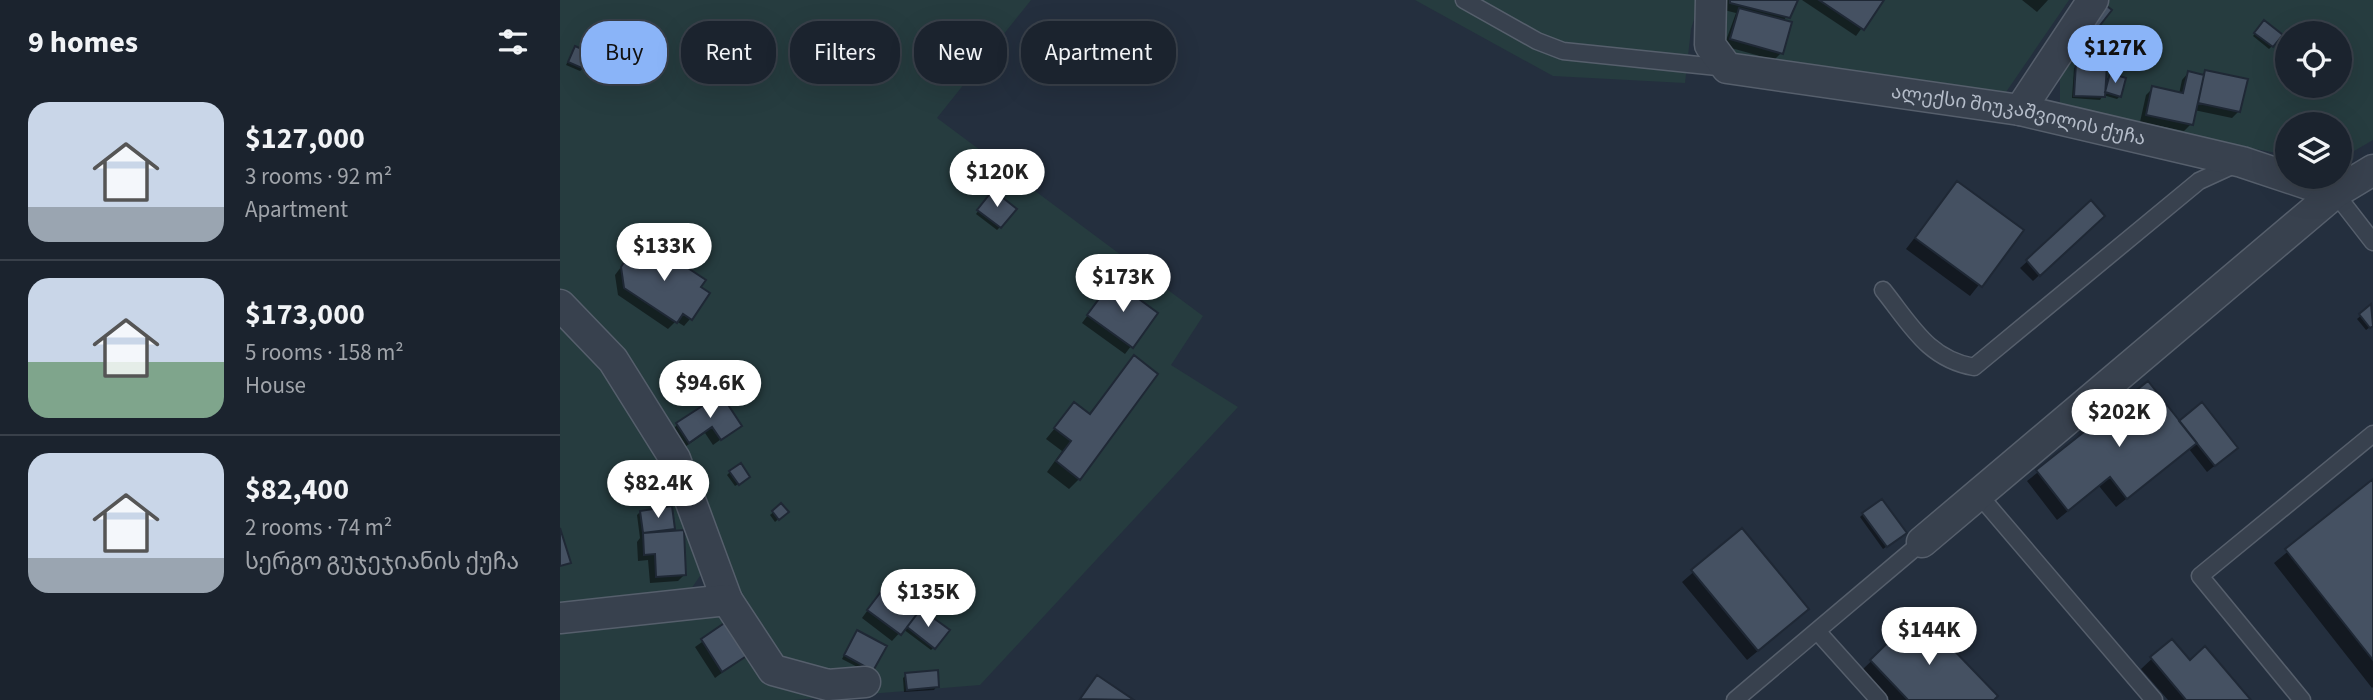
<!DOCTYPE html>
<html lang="en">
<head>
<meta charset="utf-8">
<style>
	body { margin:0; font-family:"Source Sans 3","Noto Sans Georgian",sans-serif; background:#282f3a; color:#f1f3f6; height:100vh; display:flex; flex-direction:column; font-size:26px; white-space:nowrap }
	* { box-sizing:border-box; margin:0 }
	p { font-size:23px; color:#a0a4aa }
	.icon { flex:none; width:38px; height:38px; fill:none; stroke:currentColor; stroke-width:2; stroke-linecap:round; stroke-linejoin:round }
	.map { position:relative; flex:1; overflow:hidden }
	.sheet { display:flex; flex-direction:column; background:#1b232e; width:560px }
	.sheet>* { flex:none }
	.guide { position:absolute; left:21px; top:21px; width:665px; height:63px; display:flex; gap:14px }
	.fabs { position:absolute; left:1715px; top:21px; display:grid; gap:14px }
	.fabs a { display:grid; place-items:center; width:77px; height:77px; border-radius:50%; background:#1b232e; box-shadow:0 7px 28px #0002,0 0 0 2px #39404a; font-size:35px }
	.price { position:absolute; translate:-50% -60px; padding:0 16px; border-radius:24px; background:#fff; color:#222; font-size:23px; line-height:46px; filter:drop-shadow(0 2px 4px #0008) }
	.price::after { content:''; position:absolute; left:50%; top:42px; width:21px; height:16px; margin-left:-10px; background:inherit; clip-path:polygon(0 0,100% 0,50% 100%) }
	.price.on { background:#8ab4f8; color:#111 }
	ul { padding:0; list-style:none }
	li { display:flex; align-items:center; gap:21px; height:175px; padding:0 28px }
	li+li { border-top:2px solid #39404a }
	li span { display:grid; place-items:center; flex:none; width:196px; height:140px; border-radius:21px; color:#555 }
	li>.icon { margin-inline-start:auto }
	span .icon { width:84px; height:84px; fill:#fffc; stroke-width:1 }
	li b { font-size:30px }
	h2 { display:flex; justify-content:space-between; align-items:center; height:84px; padding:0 28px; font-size:30px }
	.pill { padding:0 24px; border-radius:28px; background:#1b232e; box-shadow:0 7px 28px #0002,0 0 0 2px #39404a; font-size:24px; line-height:63px }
	.pill.on { background:#8ab4f8; color:#111 }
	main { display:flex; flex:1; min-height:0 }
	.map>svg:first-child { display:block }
	.green { fill:#263c3f; fill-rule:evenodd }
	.shadow { fill:#0007 }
	.building { fill:#455162; stroke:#1f2835; stroke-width:2 }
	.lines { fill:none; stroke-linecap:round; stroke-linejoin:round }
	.service-casing { stroke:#565f6c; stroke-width:19 }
	.minor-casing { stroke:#565f6c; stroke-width:33 }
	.service { stroke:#38414e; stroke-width:16 }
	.minor { stroke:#38414e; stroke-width:30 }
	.labels { text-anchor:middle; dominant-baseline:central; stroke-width:5; stroke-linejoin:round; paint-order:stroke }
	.street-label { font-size:19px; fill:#b4bcc9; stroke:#1d2633 }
</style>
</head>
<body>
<main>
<section class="sheet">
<h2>9 homes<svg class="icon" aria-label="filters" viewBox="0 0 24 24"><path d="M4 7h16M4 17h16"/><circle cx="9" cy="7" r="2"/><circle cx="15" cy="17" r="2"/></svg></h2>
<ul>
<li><span style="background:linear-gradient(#c9d6e8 75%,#9aa5b1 0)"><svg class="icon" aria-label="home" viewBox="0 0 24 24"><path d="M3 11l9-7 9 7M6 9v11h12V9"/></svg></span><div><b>$127,000</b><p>3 rooms · 92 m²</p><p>Apartment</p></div></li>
<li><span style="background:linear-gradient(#c9d6e8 60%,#7fa58c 0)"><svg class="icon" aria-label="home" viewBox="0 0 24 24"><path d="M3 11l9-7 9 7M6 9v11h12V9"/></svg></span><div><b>$173,000</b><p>5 rooms · 158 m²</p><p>House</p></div></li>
<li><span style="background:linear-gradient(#c9d6e8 75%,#9aa5b1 0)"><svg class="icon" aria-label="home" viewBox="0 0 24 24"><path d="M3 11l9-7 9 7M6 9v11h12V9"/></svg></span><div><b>$82,400</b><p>2 rooms · 74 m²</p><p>სერგო გუჯეჯიანის ქუჩა</p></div></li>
</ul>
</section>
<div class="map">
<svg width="1813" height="700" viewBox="0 0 1813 700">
	<rect width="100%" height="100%" fill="#242f3e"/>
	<path class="green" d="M 0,0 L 471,0 L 377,118 L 643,316 L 611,365 L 678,407 L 420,685 L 234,700 L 0,700 L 0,634 L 147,614 L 178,597 L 61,351 L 0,289 Z
		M 855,0 L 1140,0 L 1131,29 L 1125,83 L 993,76 Z
		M 1164,0 L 1509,0 L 1444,95 L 1176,56 L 1165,43 Z
		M 1538,0 L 1813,0 L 1813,140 L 1794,151 L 1780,154 L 1780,124 L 1727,124 L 1727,155 L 1526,117 L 1500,108 L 1500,63 ZM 1727,33 L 1780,33 L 1780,86 L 1727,86 Z
		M 0,321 L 51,375 L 109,460 L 144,570 L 129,592 L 0,603 Z"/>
	<path class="shadow" d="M 1165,0 L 1236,0 L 1223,22 L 1221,53 L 1214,60 L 1164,46 L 1176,13 L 1164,10 Z
		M 1242,0 L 1322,0 L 1296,36 Z
		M 1462,0 L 1488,0 L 1477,12 Z
		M 1701,26 L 1712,46 L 1709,49 L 1693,36 Z
		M 15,48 L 23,68 L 20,71 L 6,65 Z
		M 1517,65 L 1544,82 L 1550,75 L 1560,96 L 1557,99 L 1543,95 L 1540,100 L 1512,98 L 1514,68 Z
		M 1645,72 L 1679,111 L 1672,118 L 1634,110 L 1631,124 L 1624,131 L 1580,122 L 1586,95 L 1593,88 L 1619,94 L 1622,80 L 1628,73 L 1641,76 Z
		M 1397,183 L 1462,231 L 1410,296 L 1346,249 Z
		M 430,195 L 440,227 L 437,230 L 416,214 Z
		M 1531,203 L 1536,223 L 1473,281 L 1460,268 Z
		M 73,251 L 139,287 L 130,319 L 124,326 L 116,321 L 108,329 L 58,295 L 55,275 Z
		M 547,289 L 596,313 L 565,354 L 522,323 Z
		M 1811,307 L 1813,325 L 1806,330 L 1797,319 Z
		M 574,358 L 519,479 L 509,489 L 487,472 L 502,451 L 486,439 L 514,405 L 528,415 Z
		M 1588,384 L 1619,423 L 1669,454 L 1647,472 L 1629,449 L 1556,507 L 1539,486 L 1497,520 L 1467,481 Z
		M 118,424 L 179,426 L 153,445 L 145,433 L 122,449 L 111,431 Z
		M 170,472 L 185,480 L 175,486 L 167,475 Z
		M 1813,481 L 1813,687 L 1812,688 L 1714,563 Z
		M 221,506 L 226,512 L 215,522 L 210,515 Z
		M 80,512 L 113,528 L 108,533 L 125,574 L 118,581 L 90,583 L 88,560 L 78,561 L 77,542 L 80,538 L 77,515 Z
		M 1303,514 L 1342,536 L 1323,549 L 1300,517 Z
		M 1182,530 L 1237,619 L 1187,660 L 1122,582 Z
		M 329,581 L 374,647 L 371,650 L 343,629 L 332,641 L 302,618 Z
		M 1358,616 L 1432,700 L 1329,700 L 1301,671 Z
		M 166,625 L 186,655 L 155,678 L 135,647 Z
		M 294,636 L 325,647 L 309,673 L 282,659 Z
		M 1611,641 L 1629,662 L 1689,700 L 1608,700 L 1581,669 Z
		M 346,675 L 377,686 L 374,690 L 344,692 L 343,678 Z
		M 537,677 L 571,700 L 519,700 Z"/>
	<path class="building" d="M 1170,0 L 1238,0 L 1230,18 L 1170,3 Z
		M 1259,0 L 1324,0 L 1304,30 Z
		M 1543,3 L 1552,10 L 1534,33 L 1525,27 Z
		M 1179,8 L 1232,22 L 1223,54 L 1170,39 Z
		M 1704,20 L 1723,35 L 1713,47 L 1694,33 Z
		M 15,46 L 31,53 L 24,69 L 8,62 Z
		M 1516,63 L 1547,65 L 1545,97 L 1514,96 Z
		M 1645,70 L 1688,79 L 1680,112 L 1638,103 Z
		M 1628,71 L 1644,75 L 1633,125 L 1586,115 L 1592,86 L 1623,93 Z
		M 1550,73 L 1566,78 L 1561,97 L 1545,92 Z
		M 1397,181 L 1464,230 L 1422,287 L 1355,238 Z
		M 433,190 L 457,209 L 441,228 L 417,210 Z
		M 1531,200 L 1545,216 L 1480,276 L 1466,260 Z
		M 93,245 L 146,280 L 141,287 L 150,293 L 132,320 L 123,314 L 117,323 L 64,288 L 61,267 L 72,250 Z
		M 553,280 L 598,313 L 573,348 L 527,315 Z
		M 1811,304 L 1813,326 L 1810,328 L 1799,314 Z
		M 574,355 L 598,374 L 520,480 L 496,461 L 511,441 L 494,428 L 514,402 L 530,414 Z
		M 1588,381 L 1637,443 L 1567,499 L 1550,477 L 1508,511 L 1476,470 Z
		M 161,394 L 182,426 L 161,440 L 152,427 L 129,443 L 116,423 Z
		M 1642,402 L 1678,448 L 1655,466 L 1619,421 Z
		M 181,463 L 190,477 L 179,485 L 169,471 Z
		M 1813,479 L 1813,660 L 1725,549 Z
		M 1322,499 L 1347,533 L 1327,547 L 1302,513 Z
		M 221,503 L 229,512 L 219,520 L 212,511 Z
		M 112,506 L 115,529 L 83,533 L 80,511 Z
		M 0,528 L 11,563 L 0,566 Z
		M 1182,528 L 1249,609 L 1198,651 L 1131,570 Z
		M 124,530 L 126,575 L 96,577 L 95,554 L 84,555 L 83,533 Z
		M 336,572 L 369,598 L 341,635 L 307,610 Z
		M 361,609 L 390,630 L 375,649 L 347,627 Z
		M 1358,613 L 1438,696 L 1434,700 L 1348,700 L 1310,660 Z
		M 166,622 L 188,655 L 162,672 L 141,639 Z
		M 297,630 L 327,646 L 313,671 L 284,655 Z
		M 1612,639 L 1630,660 L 1645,646 L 1691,700 L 1626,700 L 1590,657 Z
		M 378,670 L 379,687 L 347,690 L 345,673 Z
		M 537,675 L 574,700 L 520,699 Z"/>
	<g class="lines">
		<g class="service-casing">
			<path id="service" d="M 904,0 L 977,41 L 1003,51 L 1167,68
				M 1775,193 L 1813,242
				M 1323,290 C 1351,325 1368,359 1414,367 L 1639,181 L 1676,164
				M 1419,495 L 1594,700
				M 1257,631 L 1319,700
				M 1175,700 L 1362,542
				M 1742,700 L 1640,576 L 1813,434"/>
		</g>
		<g class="minor-casing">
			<g id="minor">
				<path id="s1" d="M 1151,0 L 1150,45 L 1167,68 L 1460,110 L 1682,162 L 1775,193"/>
				<path d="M 1460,110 L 1533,0"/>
				<path d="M 0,305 L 53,360 L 115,459 L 167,600"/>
				<path d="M 1362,542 L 1775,193 L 1813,170"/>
				<path d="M 0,618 L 167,600 L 213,670 L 268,685 L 305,682"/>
			</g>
		</g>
		<use href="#service" class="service"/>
		<use href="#minor" class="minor"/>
	</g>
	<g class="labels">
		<g class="street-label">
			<text stroke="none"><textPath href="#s1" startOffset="369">ალექსი შიუკაშვილის ქუჩა</textPath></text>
		</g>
	</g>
</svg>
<div class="fabs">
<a><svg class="icon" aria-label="locate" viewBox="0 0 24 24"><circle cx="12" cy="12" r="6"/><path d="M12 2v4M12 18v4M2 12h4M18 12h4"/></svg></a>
<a><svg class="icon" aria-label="layers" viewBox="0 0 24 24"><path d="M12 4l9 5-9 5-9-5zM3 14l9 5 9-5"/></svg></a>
</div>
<b class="price on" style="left:1555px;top:85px">$127K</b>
<b class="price" style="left:437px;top:209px">$120K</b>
<b class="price" style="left:104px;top:283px">$133K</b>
<b class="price" style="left:563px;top:314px">$173K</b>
<b class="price" style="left:150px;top:420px">$94.6K</b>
<b class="price" style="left:1559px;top:449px">$202K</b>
<b class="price" style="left:98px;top:520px">$82.4K</b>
<b class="price" style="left:368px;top:629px">$135K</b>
<b class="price" style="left:1369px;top:667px">$144K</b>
<div class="guide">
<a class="pill on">Buy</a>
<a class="pill">Rent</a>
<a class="pill">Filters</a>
<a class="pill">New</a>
<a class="pill">Apartment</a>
</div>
</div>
</main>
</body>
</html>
